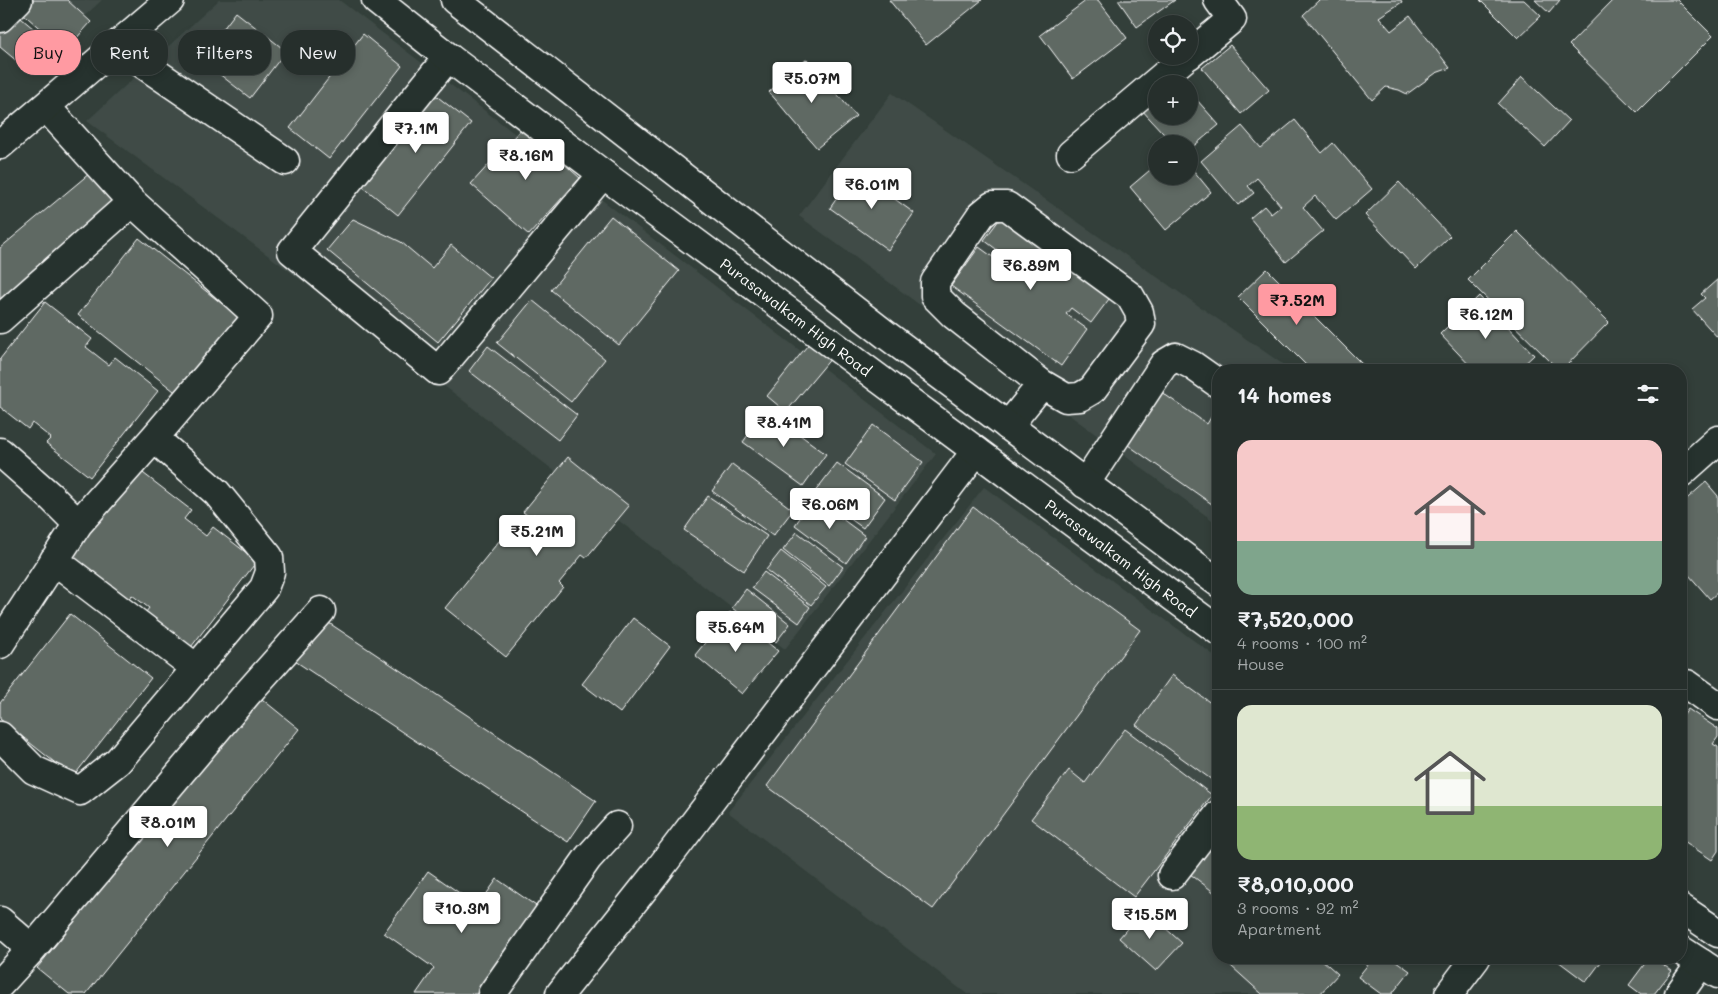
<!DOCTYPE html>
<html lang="en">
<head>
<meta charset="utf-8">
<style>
	body { margin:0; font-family:Mali,sans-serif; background:#323b38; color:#f1f3f6; height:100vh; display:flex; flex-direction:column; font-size:19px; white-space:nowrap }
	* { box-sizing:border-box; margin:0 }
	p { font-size:16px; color:#a4a9a9 }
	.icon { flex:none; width:28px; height:28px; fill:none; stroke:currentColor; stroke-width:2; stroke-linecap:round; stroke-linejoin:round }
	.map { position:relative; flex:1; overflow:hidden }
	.details { position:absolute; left:1212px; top:364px; width:475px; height:600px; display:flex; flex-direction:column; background:#262f2c; border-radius:20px; box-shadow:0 2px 8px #0003,0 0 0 1px #424a48 }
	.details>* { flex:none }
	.hud { position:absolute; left:15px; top:30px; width:475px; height:45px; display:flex; gap:10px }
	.controls { position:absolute; left:1148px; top:15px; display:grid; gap:10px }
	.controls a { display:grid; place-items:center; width:50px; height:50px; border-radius:50%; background:#262f2c; box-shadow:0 2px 8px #0003,0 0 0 1px #424a48; font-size:25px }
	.price { position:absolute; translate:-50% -42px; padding:0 11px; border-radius:5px; background:#fff; color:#222; font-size:16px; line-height:32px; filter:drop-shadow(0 1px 2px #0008) }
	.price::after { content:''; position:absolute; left:50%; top:30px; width:15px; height:11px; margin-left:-8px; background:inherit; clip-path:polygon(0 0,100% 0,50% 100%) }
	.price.on { background:#ff9aa2; color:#111 }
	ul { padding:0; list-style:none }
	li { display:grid; align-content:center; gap:10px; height:265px; padding:0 25px }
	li+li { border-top:1px solid #424a48 }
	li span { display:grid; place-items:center; height:155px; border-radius:15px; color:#555 }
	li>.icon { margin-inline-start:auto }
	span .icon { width:90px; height:90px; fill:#fffc; stroke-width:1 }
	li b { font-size:21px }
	h2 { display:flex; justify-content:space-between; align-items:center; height:60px; padding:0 25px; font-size:21px }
	.pill { padding:0 18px; border-radius:20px; background:#262f2c; box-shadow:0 2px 8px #0003,0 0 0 1px #424a48; font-size:18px; line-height:45px }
	.pill.on { background:#ff9aa2; color:#111 }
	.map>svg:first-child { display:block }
	.built { fill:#404c47 }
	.building { fill:#5f6964; stroke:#fff }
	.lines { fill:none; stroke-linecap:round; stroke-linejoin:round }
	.minor-casing { stroke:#fff; stroke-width:31 }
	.major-casing { stroke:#fff; stroke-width:31 }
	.minor { stroke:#26332d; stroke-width:28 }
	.major { stroke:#26332d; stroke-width:28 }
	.labels { text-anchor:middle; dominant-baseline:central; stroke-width:4.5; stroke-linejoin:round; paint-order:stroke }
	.street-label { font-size:15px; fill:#fff; stroke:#26332d }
</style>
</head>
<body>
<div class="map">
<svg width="1718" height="994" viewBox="0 0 1718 994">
	<rect width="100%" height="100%" fill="#333f3a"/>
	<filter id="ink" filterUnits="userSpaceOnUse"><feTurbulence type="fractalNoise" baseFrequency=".02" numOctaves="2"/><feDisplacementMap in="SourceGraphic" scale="10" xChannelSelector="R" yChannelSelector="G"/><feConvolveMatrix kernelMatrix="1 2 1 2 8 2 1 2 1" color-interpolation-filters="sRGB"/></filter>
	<g filter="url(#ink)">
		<path class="built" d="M 59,0 L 102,0 L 79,21 Z
			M 219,0 L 339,0 L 936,454 L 785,649 L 451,391 L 87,121 Z
			M 892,93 L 1291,370 L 1219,370 L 1219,525 L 799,216 Z
			M 984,487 L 1219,659 L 1219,958 L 1327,958 L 1295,994 L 967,994 L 728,812 Z"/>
		<path class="building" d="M 26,0 L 67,0 L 91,22 L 65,51 L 18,9 Z
			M 889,0 L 982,0 L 926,45 Z
			M 1087,0 L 1098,0 L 1127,38 L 1073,79 L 1040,35 Z
			M 1118,0 L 1175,0 L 1137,27 Z
			M 1319,0 L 1401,0 L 1402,2 L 1379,17 L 1391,31 L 1410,16 L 1450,68 L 1436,73 L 1407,94 L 1399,90 L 1386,87 L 1372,100 L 1303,15 Z
			M 1480,0 L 1524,0 L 1541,16 L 1518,38 Z
			M 1535,0 L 1560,0 L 1549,13 Z
			M 1613,0 L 1677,0 L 1713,36 L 1637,112 L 1569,45 Z
			M 236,12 L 286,51 L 250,98 L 200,59 Z
			M 15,13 L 53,45 L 30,72 L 0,47 L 0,30 Z
			M 363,34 L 402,66 L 329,159 L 290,128 Z
			M 1230,45 L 1269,90 L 1241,114 L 1202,68 Z
			M 807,59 L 856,116 L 817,148 L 769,92 Z
			M 1522,77 L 1569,121 L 1545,147 L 1498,104 Z
			M 1189,91 L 1219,125 L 1189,150 L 1189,144 L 1173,144 L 1140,108 L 1156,95 L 1156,116 L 1189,116 Z
			M 434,94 L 471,123 L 398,215 L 362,186 Z
			M 1295,120 L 1322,153 L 1333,143 L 1372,189 L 1336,220 L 1315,196 L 1303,207 L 1323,231 L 1286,262 L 1250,218 L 1264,206 L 1271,214 L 1281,206 L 1257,178 L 1248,186 L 1254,193 L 1238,205 L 1201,161 L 1242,126 L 1261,148 Z
			M 523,127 L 580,178 L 529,235 L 471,184 Z
			M 1156,165 L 1156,176 L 1189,176 L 1189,165 L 1211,192 L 1166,230 L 1130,187 Z
			M 856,171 L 914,213 L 888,250 L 830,208 Z
			M 90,173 L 117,205 L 0,304 L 0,248 Z
			M 1399,182 L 1450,236 L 1416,269 L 1365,215 Z
			M 611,216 L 679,271 L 619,345 L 551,290 Z
			M 1002,216 L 1112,295 L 1091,323 L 1071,308 L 1066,314 L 1087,329 L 1061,366 L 951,286 L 979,247 L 1004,265 L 1008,258 L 984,240 Z
			M 353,219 L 401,242 L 432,268 L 451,245 L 491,278 L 438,342 L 327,250 Z
			M 1517,231 L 1609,322 L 1562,370 L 1559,370 L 1468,280 Z
			M 139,238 L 240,318 L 179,395 L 78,315 Z
			M 1267,269 L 1362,364 L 1356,370 L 1311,370 L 1238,297 Z
			M 1718,279 L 1718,338 L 1692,309 L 1705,298 L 1701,294 Z
			M 1479,296 L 1534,355 L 1518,370 L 1474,370 L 1440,334 Z
			M 532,300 L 605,359 L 571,402 L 497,343 Z
			M 45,302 L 92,339 L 86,347 L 109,365 L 115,357 L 158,391 L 90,477 L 46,443 L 51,438 L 32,423 L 28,429 L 0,407 L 0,359 Z
			M 811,341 L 832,357 L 786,412 L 767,396 Z
			M 488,346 L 577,415 L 558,440 L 469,371 Z
			M 1154,387 L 1207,424 L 1213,414 L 1219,418 L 1219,509 L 1118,438 Z
			M 766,410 L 826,454 L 803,486 L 743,442 Z
			M 873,425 L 923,462 L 895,500 L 845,464 Z
			M 568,457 L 629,506 L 586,558 L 582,555 L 559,583 L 563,587 L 506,657 L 445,608 L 512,525 L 521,532 L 532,519 L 523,512 Z
			M 837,463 L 885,498 L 863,528 L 814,493 Z
			M 732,464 L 793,510 L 773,536 L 712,491 Z
			M 139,470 L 191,510 L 184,519 L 206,536 L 213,527 L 257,561 L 188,651 L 143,616 L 149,608 L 132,595 L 126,603 L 69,560 Z
			M 1706,482 L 1718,496 L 1718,592 L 1710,599 L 1681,566 L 1681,504 Z
			M 708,496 L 767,536 L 744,571 L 684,530 Z
			M 814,498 L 865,536 L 846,563 L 795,525 Z
			M 973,507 L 1140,630 L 933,909 L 767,786 Z
			M 797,532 L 843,567 L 829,586 L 783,550 Z
			M 781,551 L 826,587 L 811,605 L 766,570 Z
			M 764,572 L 810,607 L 799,623 L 752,588 Z
			M 746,589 L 790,624 L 776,642 L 732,608 Z
			M 730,612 L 778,651 L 742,694 L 695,655 Z
			M 70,614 L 151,678 L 73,777 L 0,719 L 0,703 Z
			M 633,618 L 670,646 L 620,713 L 582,684 Z
			M 323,619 L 596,801 L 568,842 L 295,661 Z
			M 1172,675 L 1219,709 L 1219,785 L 1136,725 Z
			M 257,695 L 299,729 L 86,994 L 69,994 L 37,968 Z
			M 1688,709 L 1718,729 L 1718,737 L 1713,744 L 1718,747 L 1718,851 L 1712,860 L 1681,839 L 1681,719 Z
			M 1125,729 L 1212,795 L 1134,897 L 1031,819 L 1069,770 L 1085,783 Z
			M 1219,835 L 1219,896 L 1190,874 Z
			M 428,871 L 478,906 L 497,879 L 542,910 L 483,994 L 416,994 L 434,968 L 384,933 Z
			M 1144,909 L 1182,943 L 1156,971 L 1119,938 Z
			M 1238,958 L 1320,958 L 1338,974 L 1320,994 L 1262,994 L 1231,966 Z
			M 1373,958 L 1392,958 L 1410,971 L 1392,994 L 1381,994 L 1358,977 Z
			M 1554,958 L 1604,958 L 1586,982 Z
			M 1649,958 L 1654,958 L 1672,971 L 1654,994 L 1641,994 L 1629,985 Z"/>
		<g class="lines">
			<g class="minor-casing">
				<path id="minor" d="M 0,18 L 18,0
					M 118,47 L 285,161
					M 1189,55 L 1232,19 L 1218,0
					M 448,57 L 292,251 L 438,371 L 603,174
					M 1071,154 L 1187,56
					M 0,319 L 132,202
					M 1008,426 L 1042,384 L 1066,398 L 1080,397 L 1092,390 L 1141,324 L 1139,312 L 1130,296 L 1007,206 L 992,206 L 981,215 L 935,282 L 935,296 L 954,315 L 1042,384
					M 0,452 L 50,496 L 78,524 L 0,644
					M 1681,473 L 1718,440
					M 1085,484 L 1164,364 L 1176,357 L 1192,365 L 1219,384
					M 78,524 L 154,438
					M 54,560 L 196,668
					M 1681,685 L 1687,684 L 1718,706
					M 0,736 L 34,770 L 80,791 L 118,761 L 264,588 L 270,572 L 269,557 L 217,493 L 154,438 L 258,316 L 132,202 L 46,107
					M 1172,875 L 1219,814
					M 0,921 L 32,949
					M 0,984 L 32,949 L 246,695 L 321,611
					M 492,994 L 588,858 L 617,826
					M 560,994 L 654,876 L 976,451
					M 1449,994 L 1476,958
					M 1679,994 L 1701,963"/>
			</g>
			<g class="major-casing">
				<path id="major" d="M 376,0 L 448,57 L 603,174 L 1219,631
					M 455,0 L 885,334 L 1219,583
					M 0,145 L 170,0
					M 1681,908 L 1718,933
					M 1681,950 L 1718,974"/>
			</g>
			<use href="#minor" class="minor"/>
			<use href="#major" class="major"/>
		</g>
	</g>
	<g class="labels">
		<g class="street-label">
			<text transform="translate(796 317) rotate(37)">Purasawalkam High Road</text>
			<text transform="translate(1121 558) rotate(37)">Purasawalkam High Road</text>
		</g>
	</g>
</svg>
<div class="controls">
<a><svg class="icon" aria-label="locate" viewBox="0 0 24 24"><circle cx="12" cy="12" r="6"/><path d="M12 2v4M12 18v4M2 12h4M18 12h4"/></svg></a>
<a>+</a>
<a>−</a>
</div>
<b class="price" style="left:812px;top:104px">₹5.07M</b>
<b class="price" style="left:416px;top:154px">₹7.1M</b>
<b class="price" style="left:526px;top:181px">₹8.16M</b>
<b class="price" style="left:872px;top:210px">₹6.01M</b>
<b class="price" style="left:1031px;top:291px">₹6.89M</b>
<b class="price on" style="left:1297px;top:326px">₹7.52M</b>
<b class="price" style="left:1486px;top:340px">₹6.12M</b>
<b class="price" style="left:784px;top:448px">₹8.41M</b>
<b class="price" style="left:830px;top:530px">₹6.06M</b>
<b class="price" style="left:537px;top:557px">₹5.21M</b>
<b class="price" style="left:736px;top:653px">₹5.64M</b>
<b class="price" style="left:168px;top:848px">₹8.01M</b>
<b class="price" style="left:462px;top:934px">₹10.3M</b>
<b class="price" style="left:1150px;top:940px">₹15.5M</b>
<div class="hud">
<a class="pill on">Buy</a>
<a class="pill">Rent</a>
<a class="pill">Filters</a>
<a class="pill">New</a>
</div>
<section class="details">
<h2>14 homes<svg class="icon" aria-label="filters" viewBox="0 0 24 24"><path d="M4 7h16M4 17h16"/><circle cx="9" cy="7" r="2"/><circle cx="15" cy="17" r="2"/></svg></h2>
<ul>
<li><span style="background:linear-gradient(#f6c9c9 65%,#7fa58c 0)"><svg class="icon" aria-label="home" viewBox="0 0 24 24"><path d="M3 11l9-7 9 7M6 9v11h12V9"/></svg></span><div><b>₹7,520,000</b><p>4 rooms · 100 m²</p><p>House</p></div></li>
<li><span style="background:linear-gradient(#dfe7d0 65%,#8fb573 0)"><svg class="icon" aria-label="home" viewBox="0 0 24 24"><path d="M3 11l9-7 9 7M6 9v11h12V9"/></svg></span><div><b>₹8,010,000</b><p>3 rooms · 92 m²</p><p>Apartment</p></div></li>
</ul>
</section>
</div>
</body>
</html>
